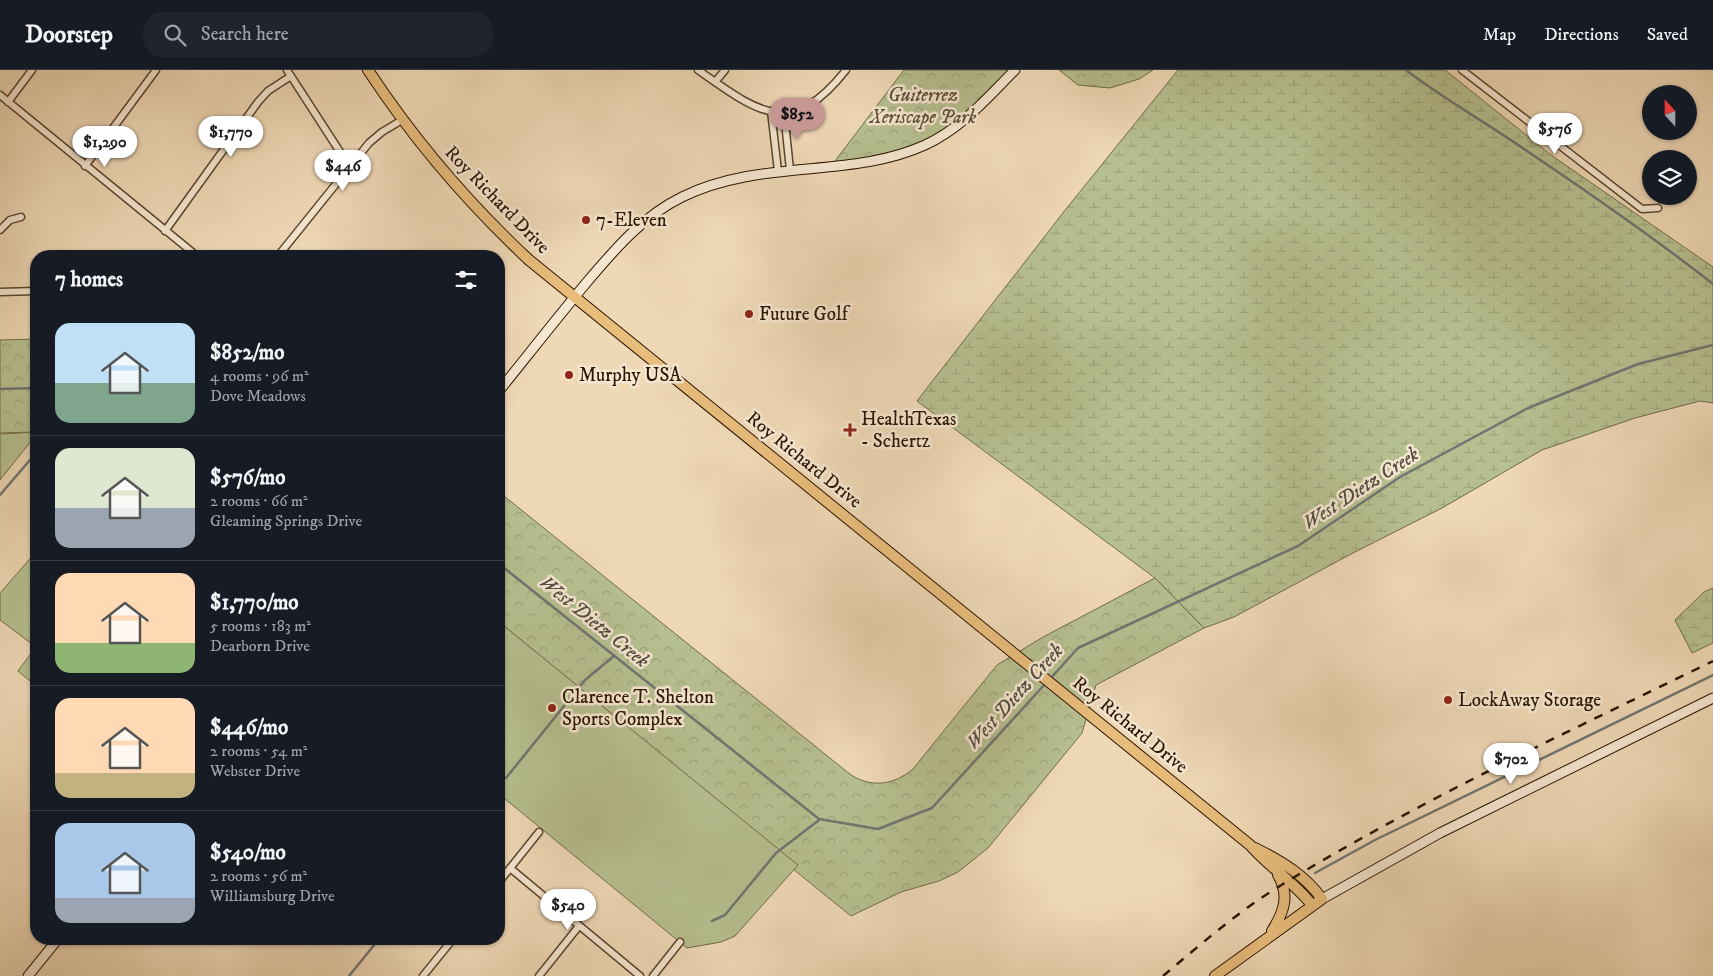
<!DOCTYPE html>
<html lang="en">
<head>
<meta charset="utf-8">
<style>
	body { margin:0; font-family:"IM FELL DW Pica",serif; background:#20242c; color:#f1f3f6; height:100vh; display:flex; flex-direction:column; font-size:19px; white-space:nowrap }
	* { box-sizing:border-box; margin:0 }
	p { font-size:16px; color:#9ea1a6 }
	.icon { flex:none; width:28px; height:28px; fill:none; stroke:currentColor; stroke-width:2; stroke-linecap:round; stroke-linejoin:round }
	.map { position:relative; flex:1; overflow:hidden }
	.drawer { position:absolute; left:30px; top:180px; width:475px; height:695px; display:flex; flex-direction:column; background:#171b24; border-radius:20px; box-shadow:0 1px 4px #0004 }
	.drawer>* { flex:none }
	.needle { width:32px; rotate:339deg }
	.buttons { position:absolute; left:1642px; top:15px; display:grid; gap:10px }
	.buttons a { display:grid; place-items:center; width:55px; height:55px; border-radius:50%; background:#171b24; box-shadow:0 1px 4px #0004; font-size:25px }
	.price { position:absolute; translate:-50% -42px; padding:0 11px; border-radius:18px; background:#fff; color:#222; font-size:16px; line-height:32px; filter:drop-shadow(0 1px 2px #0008) }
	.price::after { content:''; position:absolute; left:50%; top:30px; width:15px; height:11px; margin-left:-8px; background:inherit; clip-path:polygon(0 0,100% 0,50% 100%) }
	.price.selected { background:#c59692; color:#111 }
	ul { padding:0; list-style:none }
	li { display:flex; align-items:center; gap:15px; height:125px; padding:0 25px }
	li+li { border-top:1px solid #363941 }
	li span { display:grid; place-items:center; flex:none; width:140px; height:100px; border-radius:15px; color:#555 }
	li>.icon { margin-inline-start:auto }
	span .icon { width:60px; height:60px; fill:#fffc; stroke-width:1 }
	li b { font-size:21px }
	h2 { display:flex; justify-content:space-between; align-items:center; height:60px; padding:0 25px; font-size:21px }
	header { display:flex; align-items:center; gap:30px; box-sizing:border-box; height:70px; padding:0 25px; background:#171b24; border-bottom:1px solid #363941 }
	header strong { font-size:24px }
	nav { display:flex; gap:28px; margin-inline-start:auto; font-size:18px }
	.search { width:350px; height:45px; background:#20242c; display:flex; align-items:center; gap:12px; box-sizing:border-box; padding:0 18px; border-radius:20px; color:#9ea1a6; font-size:19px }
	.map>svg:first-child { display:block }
	.wetland { fill:url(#wetland-marsh); stroke:#706a48 }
	.park { fill:url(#park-crowns); stroke:#706a48 }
	.pitch { fill:#b6bf90; stroke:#706a48 }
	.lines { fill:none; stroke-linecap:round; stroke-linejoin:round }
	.stream { stroke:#707570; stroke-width:2.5 }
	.street-casing { stroke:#5a452e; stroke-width:9 }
	.secondary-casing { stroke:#291401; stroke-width:11 }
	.primary-casing { stroke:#291401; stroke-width:12 }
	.street { stroke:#f5e6d0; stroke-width:6 }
	.secondary { stroke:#f5e6d0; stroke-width:9 }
	.primary { stroke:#e8bc7b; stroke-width:10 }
	.rail { stroke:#291401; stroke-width:2.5; stroke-dasharray:9 9; stroke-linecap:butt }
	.poi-dot { fill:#8f2418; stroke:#f5e6d0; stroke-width:2 }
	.labels { text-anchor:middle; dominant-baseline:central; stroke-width:5; stroke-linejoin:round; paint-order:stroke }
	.park-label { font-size:19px; font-style:italic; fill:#5a5033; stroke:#f5e6d0 }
	.street-label { font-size:19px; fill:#291401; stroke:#f5e6d0 }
	.poi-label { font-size:19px; fill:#291401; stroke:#f5e6d0; text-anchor:start }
	.water-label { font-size:20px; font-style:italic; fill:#534d42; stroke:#f5e6d0 }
</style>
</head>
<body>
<header>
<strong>Doorstep</strong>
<div class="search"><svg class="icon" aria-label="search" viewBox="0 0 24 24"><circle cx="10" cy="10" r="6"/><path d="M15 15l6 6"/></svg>Search here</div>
<nav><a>Map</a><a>Directions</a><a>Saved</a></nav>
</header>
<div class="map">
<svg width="1713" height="906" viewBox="0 0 1713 906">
	<defs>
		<pattern id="wetland-marsh" width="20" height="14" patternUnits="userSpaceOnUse" patternTransform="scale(1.25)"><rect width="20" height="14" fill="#b6bf90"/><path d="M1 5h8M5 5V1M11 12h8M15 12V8" fill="none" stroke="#9ca37a"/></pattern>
		<pattern id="park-crowns" width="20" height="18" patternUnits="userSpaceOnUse" patternTransform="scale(1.25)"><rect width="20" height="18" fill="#b6bf90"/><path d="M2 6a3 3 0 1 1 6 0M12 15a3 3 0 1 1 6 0" fill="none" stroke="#9ca37a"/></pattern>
	</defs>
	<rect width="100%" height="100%" fill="#efd8b6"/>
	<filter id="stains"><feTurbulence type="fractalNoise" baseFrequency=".004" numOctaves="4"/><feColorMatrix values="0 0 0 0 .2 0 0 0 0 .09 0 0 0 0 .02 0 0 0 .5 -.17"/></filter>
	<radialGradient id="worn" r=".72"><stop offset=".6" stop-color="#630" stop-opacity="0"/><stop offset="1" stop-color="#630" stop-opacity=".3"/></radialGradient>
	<path class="wetland" d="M 1178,0 L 1445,0 L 1551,85 L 1713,197 L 1713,333 L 1700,331 L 1635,348 L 1542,380 L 1442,438 L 1351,484 L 1234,547 L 1204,558 L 1155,508 L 917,331 L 1066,139 Z
		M 1713,518 L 1713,573 L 1692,583 L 1675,550 L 1704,522 Z"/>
	<path class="park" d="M 904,0 L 1015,0 L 984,33 L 918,78 L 832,95 Z
		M 1059,0 L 1153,0 L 1139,9 L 1110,18 L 1078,15 Z
		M 36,269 L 36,362 L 0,363 L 0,270 Z
		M 499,422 L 851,705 C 872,718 894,715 913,699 L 997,595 L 1043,567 L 1155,508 L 1204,558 L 1096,615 L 1082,663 L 988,778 L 958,802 L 939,811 L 901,822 L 851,846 L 793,799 L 797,795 L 499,552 Z"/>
	<path class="pitch" d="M 36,362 L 36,365 L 0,410 L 0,364 Z
		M 36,482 L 36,577 L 0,550 L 0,523 Z
		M 499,552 L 798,795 L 735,866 L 721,872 L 687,878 L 499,724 Z
		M 36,577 L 36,616 L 18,601 Z"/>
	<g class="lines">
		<path class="stream" d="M 1406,0 C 1444,29 1485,52 1524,79 C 1588,122 1652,166 1713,214
			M 0,319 L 36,318
			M 0,425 L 36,383
			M 499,494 L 819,749 L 878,759 L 932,738 L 1046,613
			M 1050,609 L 1078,578 L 1298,476 L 1400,407 L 1528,338 L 1638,294 L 1713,275
			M 506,708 L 585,610 L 614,586
			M 1315,803 L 1375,770 L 1713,605
			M 712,851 L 725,845 L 776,783 L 819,750
			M 349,906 L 379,869"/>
		<g class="street-casing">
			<path id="street" d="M 287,0 L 342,85 L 351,95
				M 698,0 C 758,42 791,70 846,0
				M 1462,0 L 1642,139 L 1658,138
				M 715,12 L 725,0
				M 0,25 L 197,186
				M 8,32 L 32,0
				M 771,41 L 778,101
				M 784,42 L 790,100
				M 85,96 L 156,0
				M 0,160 L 10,150 L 21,147
				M 165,161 L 258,32 L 268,21 L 291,6
				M 278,186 L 369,73 L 382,62 L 402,50
				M 0,222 L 36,221
				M 510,798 L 640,906
				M 499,812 L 539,762
				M 423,906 L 453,869
				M 539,906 L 579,856
				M 653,906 L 680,872"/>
		</g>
		<g class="secondary-casing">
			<path id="secondary" d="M 499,321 C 528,285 557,248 587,212 C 615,179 643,146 682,127 C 761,88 851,109 925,75 C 962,58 987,28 1015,0
				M 1322,829 L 1440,763 L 1713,628
				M 28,906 L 58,869"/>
		</g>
		<g class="primary-casing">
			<path id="primary" d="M 368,0 C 414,70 468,133 529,190 L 1250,775 C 1269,797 1294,812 1312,835
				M 1272,861 C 1284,842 1290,825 1278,805
				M 1215,906 L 1322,829 C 1305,805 1281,791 1255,778"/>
		</g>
		<use href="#street" class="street"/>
		<use href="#secondary" class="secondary"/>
		<use href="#primary" class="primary"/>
		<path class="rail" d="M 1163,906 C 1201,874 1240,840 1283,814 C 1421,730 1568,662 1713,591"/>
	</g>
	<g class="poi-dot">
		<circle cx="586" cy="150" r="5"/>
		<circle cx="749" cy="244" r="5"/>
		<circle cx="569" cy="305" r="5"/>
		<path d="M847.5 352.5h5v5h5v5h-5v5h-5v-5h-5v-5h5z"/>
		<circle cx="1448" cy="630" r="5"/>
		<circle cx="552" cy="638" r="5"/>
	</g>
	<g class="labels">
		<g class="park-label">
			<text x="923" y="25">Guiterrez<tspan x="923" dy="22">Xeriscape Park</tspan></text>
		</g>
		<g class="street-label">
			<text transform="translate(497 130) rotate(46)">Roy Richard Drive</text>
			<text transform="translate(804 390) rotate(39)">Roy Richard Drive</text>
			<text transform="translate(1130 655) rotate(39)">Roy Richard Drive</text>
		</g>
		<g class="poi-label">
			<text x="596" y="150">7-Eleven</text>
			<text x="759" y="244">Future Golf</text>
			<text x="579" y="305">Murphy USA</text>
			<text x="861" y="349">HealthTexas<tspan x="861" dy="22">- Schertz</tspan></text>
			<text x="562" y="627">Clarence T. Shelton<tspan x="562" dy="22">Sports Complex</tspan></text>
			<text x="1458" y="630">LockAway Storage</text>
		</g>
		<g class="water-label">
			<text transform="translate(1361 419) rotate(-33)">West Dietz Creek</text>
			<text transform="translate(594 552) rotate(39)">West Dietz Creek</text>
			<text transform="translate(1015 627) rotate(-48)">West Dietz Creek</text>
		</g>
	</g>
	<rect width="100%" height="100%" filter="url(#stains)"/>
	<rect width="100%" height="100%" fill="url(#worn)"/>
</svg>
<div class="buttons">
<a><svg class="needle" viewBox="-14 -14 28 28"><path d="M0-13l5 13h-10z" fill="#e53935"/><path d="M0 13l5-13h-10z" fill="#9ea1a6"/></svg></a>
<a><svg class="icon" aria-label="layers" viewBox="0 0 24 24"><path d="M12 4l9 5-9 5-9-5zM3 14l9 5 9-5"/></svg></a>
</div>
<b class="price selected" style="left:797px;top:70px">$852</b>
<b class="price" style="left:1555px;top:85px">$576</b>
<b class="price" style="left:231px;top:88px">$1,770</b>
<b class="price" style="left:105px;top:98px">$1,290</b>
<b class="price" style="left:343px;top:122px">$446</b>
<b class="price" style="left:1511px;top:715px">$702</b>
<b class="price" style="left:568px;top:861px">$540</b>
<section class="drawer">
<h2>7 homes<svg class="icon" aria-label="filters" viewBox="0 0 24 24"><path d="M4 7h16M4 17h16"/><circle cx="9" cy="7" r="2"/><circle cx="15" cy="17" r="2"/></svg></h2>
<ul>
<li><span style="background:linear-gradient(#bfe0f5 60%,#7fa58c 0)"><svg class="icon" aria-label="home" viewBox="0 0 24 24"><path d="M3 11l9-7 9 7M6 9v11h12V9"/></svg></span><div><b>$852/mo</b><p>4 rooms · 96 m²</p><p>Dove Meadows</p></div></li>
<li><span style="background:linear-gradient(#dfe7d0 60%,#9aa5b1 0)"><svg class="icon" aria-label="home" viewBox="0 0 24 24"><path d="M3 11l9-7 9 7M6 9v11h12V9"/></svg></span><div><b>$576/mo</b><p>2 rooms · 66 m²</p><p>Gleaming Springs Drive</p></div></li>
<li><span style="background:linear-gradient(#ffd9b3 70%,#8fb573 0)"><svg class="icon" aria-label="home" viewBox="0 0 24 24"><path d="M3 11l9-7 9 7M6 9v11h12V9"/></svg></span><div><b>$1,770/mo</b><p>5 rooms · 183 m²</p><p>Dearborn Drive</p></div></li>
<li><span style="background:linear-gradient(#ffd9b3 75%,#c2b280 0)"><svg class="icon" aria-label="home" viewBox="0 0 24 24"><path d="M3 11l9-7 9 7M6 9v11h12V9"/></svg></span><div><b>$446/mo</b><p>2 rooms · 54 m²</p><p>Webster Drive</p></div></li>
<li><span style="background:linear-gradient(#a9c7e8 75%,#9aa5b1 0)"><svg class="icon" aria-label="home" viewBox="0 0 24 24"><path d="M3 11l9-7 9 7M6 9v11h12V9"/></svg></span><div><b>$540/mo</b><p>2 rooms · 56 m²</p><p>Williamsburg Drive</p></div></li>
</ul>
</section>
</div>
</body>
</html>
